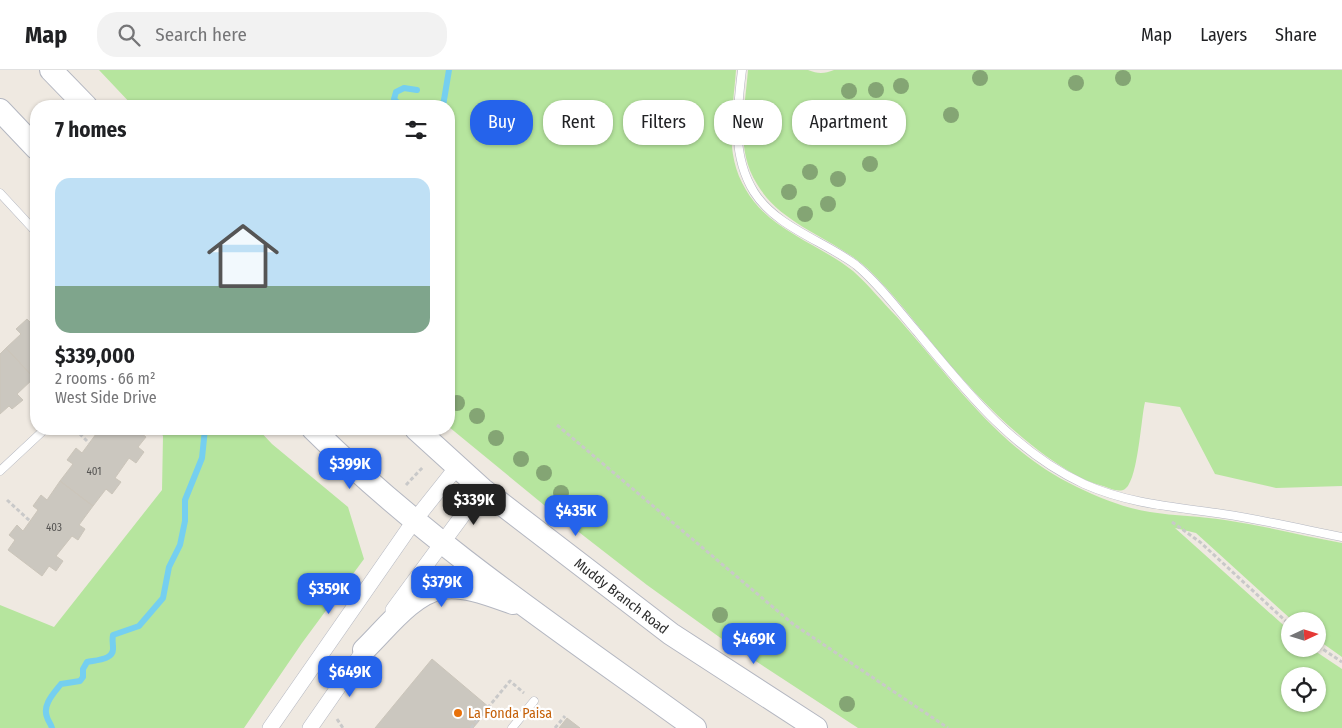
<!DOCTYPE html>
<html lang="en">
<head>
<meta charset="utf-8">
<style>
	body { margin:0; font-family:"Fira Sans Condensed",sans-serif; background:#f2f2f2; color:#202124; height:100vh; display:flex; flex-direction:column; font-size:19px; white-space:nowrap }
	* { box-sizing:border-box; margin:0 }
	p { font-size:16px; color:#757577 }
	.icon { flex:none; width:28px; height:28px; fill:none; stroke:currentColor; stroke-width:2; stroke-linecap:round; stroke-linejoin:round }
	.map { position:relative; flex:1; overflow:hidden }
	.side { position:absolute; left:30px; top:30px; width:425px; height:335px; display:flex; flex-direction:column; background:#fff; border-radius:20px; box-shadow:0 1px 4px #0004 }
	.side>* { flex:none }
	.hud { position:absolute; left:470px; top:30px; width:475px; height:45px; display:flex; gap:10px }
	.needle { width:32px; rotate:86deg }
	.buttons { position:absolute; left:1281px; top:542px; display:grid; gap:10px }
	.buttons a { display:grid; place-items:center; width:45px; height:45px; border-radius:50%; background:#fff; box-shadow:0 1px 4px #0004; font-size:25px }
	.price { position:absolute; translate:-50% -42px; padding:0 11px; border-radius:10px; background:#2563eb; color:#fff; font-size:16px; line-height:32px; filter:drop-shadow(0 1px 2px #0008) }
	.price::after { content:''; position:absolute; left:50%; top:30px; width:15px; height:11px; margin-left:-8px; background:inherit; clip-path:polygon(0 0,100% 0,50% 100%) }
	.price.selected { background:#222; color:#fff }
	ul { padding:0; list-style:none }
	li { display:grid; align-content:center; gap:10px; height:265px; padding:0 25px }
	li span { display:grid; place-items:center; height:155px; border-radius:15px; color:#555 }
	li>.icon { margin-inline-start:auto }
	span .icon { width:90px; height:90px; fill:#fffc; stroke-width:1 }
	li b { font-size:21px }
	h2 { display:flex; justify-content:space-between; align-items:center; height:60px; padding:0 25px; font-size:21px }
	.chip { padding:0 18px; border-radius:20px; background:#fff; box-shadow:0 1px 4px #0004; font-size:18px; line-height:45px }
	.chip.selected { background:#2563eb; color:#fff }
	header { display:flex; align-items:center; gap:30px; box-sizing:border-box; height:70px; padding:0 25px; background:#fff; border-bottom:1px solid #e0e0e0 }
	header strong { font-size:24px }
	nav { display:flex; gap:28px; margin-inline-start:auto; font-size:18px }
	.search { width:350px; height:45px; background:#f2f2f2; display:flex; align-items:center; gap:12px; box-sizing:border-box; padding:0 18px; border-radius:20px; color:#757577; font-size:19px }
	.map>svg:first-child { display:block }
	.green { fill:#b6e59e; fill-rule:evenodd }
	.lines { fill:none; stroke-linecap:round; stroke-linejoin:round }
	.stream { stroke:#75cff0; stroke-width:6 }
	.building { fill:#cbc7bf; stroke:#cbc5ba }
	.lane-casing { stroke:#b4b7c1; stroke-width:9 }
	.street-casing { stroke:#b4b7c1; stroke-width:16 }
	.secondary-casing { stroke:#b4b7c1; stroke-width:24 }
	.path { stroke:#c9c9c9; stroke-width:3; stroke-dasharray:4 2.5; stroke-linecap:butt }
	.lane { stroke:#fff; stroke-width:8 }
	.street { stroke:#fff; stroke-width:15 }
	.secondary { stroke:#fff; stroke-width:22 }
	.tree { fill:#84a574 }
	.food-dot { fill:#e8710a; stroke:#fff; stroke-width:2 }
	.labels { text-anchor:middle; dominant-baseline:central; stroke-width:4.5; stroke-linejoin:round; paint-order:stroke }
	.number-label { font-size:11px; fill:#555452 }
	.street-label { font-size:14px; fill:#2e2e2e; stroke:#fff }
	.food-label { font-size:14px; fill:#c56008; stroke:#fff; text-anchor:start }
</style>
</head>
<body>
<header>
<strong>Map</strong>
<div class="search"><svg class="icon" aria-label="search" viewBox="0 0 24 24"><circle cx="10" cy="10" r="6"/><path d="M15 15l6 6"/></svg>Search here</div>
<nav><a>Map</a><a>Layers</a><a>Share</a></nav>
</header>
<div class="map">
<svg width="1342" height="658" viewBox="0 0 1342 658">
	<rect width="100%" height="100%" fill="#efe9e1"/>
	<path class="green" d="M 99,0 L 736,0 C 733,42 723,82 746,120 C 770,161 818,173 853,201 C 869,215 882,232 897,247 C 952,309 1000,381 1077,417 C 1100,428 1124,438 1150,442 C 1175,446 1200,446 1225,450 C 1265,456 1303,466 1342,473 L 1342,587 L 1318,570 L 1318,551 L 1293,551 L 1196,463 L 1175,458 L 1290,561 L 1290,579 L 1312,579 L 1342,599 L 1342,658 L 858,658 L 722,569 L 647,515 L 544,435 L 449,357 L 449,36 L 133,36 ZM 1290,606 L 1318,606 L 1318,634 L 1290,634 Z
		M 748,0 L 808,0 C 818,4 824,4 834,0 L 1342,0 L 1342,416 L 1276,418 L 1215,404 L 1180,337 L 1145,332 C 1141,348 1138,411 1125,419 C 1119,423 1109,418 1103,416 C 1083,411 1063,398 1046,386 C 1006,357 973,322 941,284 C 917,255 894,224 867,198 C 832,167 781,155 757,114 C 735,79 745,39 748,0 Z
		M 159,359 L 258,359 L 272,374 L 348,437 L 364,489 L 302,573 L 244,658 L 0,658 L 0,535 L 54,557 L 162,420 L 163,366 Z"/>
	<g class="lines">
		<path class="stream" d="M 401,36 L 394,29 L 396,22 L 404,18 L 417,20
			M 443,36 L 449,0
			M 52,658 C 51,654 48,651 47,647 C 42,635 54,623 61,614 L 80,611 L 83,607 L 83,599 L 87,592 C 96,590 114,590 113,578 C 113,573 112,570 113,565 L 139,556 L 163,528 L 169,497 L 180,475 L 185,451 L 185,430 L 202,388 L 205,359"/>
	</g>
	<path class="building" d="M 36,246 L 36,306 L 34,308 L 6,278 L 21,264 L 16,259 L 27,249 L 30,252 Z
		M 6,278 L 34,308 L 17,324 L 23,330 L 12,339 L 9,336 L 0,344 L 0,284 Z
		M 91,359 L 136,359 L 146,367 L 138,377 L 144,382 L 136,393 L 129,388 L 115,408 L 121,412 L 112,424 L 106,419 L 93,436 L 60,411 L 73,394 L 67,390 L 76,378 L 82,383 L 96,364 Z
		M 60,411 L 93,436 L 79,455 L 85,459 L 78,470 L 72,466 L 56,486 L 63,491 L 56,501 L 49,496 L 42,506 L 8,480 L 15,470 L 9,465 L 17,455 L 23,461 L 38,440 L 33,436 L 41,425 L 47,430 Z
		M 432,589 L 490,638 L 473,658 L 375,658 Z
		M 567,648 L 580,658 L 559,658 Z"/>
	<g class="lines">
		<g class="lane-casing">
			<path id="lane" d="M 742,0 C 737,42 731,85 754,122 C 776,157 824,171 856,195 C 879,214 898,240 918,263 C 965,320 1014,382 1084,414 C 1129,434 1175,437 1223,444 C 1263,450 1302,459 1342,467
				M 0,123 L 36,162
				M 0,401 L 45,359
				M 512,658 L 534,631"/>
		</g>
		<g class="street-casing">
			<path id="street" d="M 393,540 L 482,419
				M 270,658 L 414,451 L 457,397
				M 310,658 L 369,573"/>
		</g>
		<g class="secondary-casing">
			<g id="secondary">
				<path d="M 51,0 L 86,36"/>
				<path d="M 0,40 L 36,78"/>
				<path d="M 313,359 C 428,473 564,563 695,658"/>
				<path id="s1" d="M 416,359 L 482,419 L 671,564 L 816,658"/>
				<path d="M 364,580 C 386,559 411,524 442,518 C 464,514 493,526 513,533"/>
			</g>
		</g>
		<path class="path" d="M 557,355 L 793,554 L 948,658
			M 75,359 L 89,373
			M 406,415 L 423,397
			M 7,430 L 30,451
			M 1172,452 L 1200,472 L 1290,555
			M 1318,576 L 1342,592
			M 337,649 L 343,658
			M 471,658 L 510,611 L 524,623
			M 555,658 L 565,646"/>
		<use href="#lane" class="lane"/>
		<use href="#street" class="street"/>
		<use href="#secondary" class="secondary"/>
	</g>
	<g class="tree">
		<circle cx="980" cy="8" r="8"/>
		<circle cx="1123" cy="8" r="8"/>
		<circle cx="1076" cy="13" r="8"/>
		<circle cx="901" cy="16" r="8"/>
		<circle cx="876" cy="20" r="8"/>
		<circle cx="849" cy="21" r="8"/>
		<circle cx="951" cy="45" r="8"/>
		<circle cx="845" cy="48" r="8"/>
		<circle cx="897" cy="48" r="8"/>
		<circle cx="870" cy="62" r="8"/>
		<circle cx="870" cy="94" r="8"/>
		<circle cx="810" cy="102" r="8"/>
		<circle cx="838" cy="109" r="8"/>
		<circle cx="789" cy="122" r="8"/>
		<circle cx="828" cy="134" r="8"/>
		<circle cx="805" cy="144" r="8"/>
		<circle cx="457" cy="333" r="8"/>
		<circle cx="477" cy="346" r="8"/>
		<circle cx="496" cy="368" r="8"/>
		<circle cx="521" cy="389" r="8"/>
		<circle cx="544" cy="403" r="8"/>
		<circle cx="561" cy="423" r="8"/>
		<circle cx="720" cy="545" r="8"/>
		<circle cx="750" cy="564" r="8"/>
		<circle cx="847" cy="634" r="8"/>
	</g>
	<circle class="food-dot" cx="458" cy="643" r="5"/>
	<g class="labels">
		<g class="number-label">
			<text x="94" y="401">401</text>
			<text x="54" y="457">403</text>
		</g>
		<g class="street-label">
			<text stroke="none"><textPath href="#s1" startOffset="265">Muddy Branch Road</textPath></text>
		</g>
		<g class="food-label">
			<text x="468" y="643">La Fonda Paisa</text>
		</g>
	</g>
</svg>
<div class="buttons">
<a><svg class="needle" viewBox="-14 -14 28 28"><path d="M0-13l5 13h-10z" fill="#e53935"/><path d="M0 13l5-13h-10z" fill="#757577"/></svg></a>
<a><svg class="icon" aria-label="locate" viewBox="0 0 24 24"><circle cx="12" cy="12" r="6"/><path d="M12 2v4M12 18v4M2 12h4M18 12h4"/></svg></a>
</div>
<b class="price" style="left:350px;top:420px">$399K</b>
<b class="price selected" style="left:474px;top:456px">$339K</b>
<b class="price" style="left:576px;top:467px">$435K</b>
<b class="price" style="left:442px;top:538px">$379K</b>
<b class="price" style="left:329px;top:545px">$359K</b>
<b class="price" style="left:754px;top:595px">$469K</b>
<b class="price" style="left:350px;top:628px">$649K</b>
<div class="hud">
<a class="chip selected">Buy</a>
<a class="chip">Rent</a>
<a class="chip">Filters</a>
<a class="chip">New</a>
<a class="chip">Apartment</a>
</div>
<section class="side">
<h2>7 homes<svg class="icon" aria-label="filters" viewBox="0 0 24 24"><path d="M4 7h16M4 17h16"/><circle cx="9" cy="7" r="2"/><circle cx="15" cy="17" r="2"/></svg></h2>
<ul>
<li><span style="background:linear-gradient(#bfe0f5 70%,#7fa58c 0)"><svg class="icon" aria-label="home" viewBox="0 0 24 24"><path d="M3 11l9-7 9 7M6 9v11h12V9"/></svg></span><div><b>$339,000</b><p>2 rooms · 66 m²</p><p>West Side Drive</p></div></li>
</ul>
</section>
</div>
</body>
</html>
